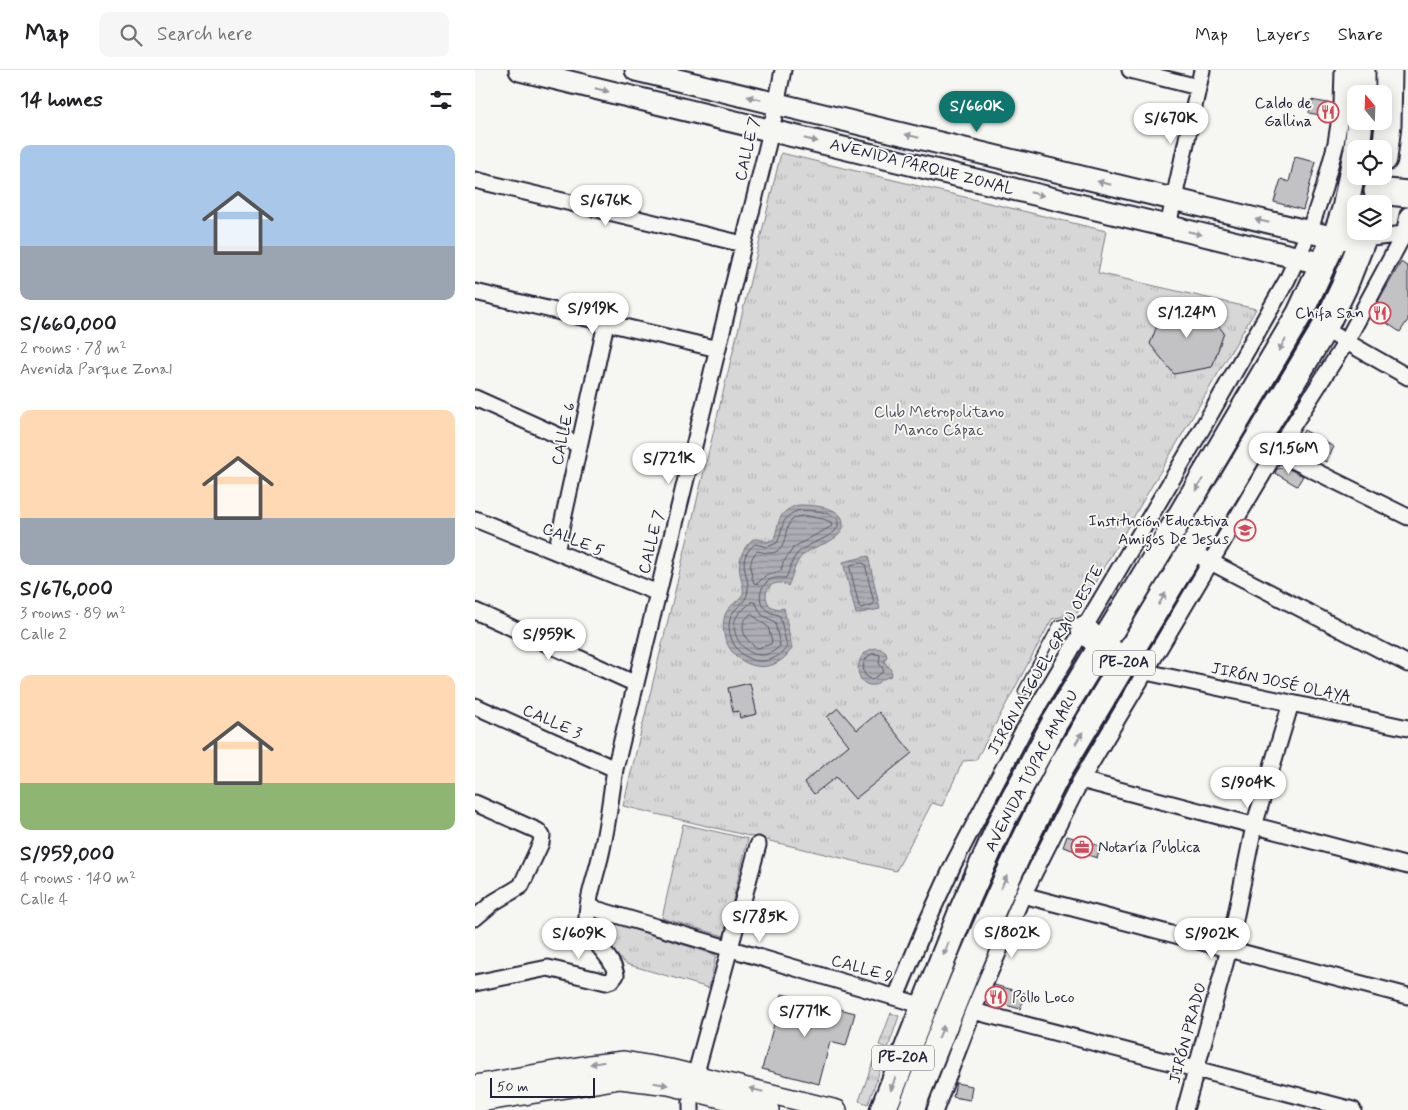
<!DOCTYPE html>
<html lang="en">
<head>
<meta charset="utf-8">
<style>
	body { margin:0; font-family:Mynerve,sans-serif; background:#f6f6f6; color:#202124; height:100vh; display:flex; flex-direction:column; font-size:19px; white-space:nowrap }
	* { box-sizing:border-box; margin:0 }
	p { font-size:16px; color:#757577 }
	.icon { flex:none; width:28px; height:28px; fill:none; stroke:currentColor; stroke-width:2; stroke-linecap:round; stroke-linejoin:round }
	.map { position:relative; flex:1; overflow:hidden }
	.panel { display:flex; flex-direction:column; background:#fff; width:475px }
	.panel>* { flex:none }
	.needle { width:32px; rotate:341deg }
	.fabs { position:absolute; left:872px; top:15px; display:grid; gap:10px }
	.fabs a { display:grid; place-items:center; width:45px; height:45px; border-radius:10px; background:#fff; box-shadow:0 2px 12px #0003; font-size:25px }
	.scale { position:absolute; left:15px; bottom:12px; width:105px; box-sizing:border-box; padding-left:5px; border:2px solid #22223b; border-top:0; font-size:14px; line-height:18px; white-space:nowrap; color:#22223b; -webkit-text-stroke:4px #f6f6f2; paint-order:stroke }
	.price { position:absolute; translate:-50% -42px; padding:0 11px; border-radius:18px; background:#fff; color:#222; font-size:16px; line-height:32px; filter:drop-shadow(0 1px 2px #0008) }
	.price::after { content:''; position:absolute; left:50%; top:30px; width:15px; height:11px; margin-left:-8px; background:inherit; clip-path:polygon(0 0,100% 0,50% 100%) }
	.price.selected { background:#0f766e; color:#fff }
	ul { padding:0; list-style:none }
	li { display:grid; align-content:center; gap:10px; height:265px; padding:0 20px }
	li span { display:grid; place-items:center; height:155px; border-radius:10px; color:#555 }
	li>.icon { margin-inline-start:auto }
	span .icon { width:90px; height:90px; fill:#fffc; stroke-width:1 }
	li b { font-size:21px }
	h2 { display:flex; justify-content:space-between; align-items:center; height:60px; padding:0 20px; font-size:21px }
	header { display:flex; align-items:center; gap:30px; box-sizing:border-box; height:70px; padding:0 25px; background:#fff; border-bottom:1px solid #e0e0e0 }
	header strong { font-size:24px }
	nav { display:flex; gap:28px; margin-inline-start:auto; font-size:18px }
	.search { width:350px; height:45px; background:#f6f6f6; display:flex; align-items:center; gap:12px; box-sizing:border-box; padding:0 18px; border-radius:10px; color:#757577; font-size:19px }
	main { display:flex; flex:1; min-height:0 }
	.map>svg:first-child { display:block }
	.park { fill:url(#park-tufts); stroke:#7c7c89 }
	.water { fill:url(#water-rules); stroke:#757583 }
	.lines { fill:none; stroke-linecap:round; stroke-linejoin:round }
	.shore { stroke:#5a5a6b; stroke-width:1 }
	.building { fill:#c2c2c4; stroke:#22223b }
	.service-casing { stroke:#22223b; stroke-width:11 }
	.minor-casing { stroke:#22223b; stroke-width:19 }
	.tertiary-casing { stroke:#22223b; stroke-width:22 }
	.secondary-casing { stroke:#22223b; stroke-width:25 }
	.trunk-casing { stroke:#22223b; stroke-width:29 }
	.service { stroke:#f6f6f2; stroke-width:8 }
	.minor { stroke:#f6f6f2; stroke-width:15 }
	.tertiary { stroke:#f6f6f2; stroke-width:19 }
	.secondary { stroke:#f6f6f2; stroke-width:21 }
	.trunk { stroke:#f6f6f2; stroke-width:25 }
	.oneway { fill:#9797a0 }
	.labels { text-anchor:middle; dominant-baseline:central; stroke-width:4; stroke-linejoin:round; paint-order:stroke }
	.shield { fill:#f6f6f2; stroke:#626272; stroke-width:1 }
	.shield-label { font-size:15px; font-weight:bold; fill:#22223b }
	.poi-label { font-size:16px; fill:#22223b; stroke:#f6f6f2; text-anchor:end }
	.street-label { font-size:16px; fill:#22223b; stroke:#f6f6f2 }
	.park-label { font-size:16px; fill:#4f4f62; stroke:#f6f6f2 }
</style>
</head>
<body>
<header>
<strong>Map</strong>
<div class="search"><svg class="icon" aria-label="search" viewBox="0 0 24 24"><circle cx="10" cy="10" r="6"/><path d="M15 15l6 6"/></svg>Search here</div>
<nav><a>Map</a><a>Layers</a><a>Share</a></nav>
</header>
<main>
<section class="panel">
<h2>14 homes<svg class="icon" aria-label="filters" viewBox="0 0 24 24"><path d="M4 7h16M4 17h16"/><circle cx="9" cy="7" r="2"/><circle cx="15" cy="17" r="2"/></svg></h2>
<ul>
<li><span style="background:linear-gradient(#a9c7e8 65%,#9aa5b1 0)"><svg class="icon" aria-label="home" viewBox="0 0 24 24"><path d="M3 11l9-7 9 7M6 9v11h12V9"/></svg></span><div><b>S/660,000</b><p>2 rooms · 78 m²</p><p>Avenida Parque Zonal</p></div></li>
<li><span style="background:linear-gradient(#ffd9b3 70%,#9aa5b1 0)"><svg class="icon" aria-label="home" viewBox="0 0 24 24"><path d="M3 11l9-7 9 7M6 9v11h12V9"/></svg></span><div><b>S/676,000</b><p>3 rooms · 89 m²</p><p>Calle 2</p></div></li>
<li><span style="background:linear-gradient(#ffd9b3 70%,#8fb573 0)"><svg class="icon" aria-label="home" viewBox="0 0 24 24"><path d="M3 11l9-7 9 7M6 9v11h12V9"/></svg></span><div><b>S/959,000</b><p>4 rooms · 140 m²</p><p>Calle 4</p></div></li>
</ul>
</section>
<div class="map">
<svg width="933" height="1040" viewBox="0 0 933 1040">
	<defs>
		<pattern id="park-tufts" width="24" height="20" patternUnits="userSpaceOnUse" patternTransform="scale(1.25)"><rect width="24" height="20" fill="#d7d7d7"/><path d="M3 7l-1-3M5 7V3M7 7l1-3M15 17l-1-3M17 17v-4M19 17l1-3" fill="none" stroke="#b8b8b9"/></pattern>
		<pattern id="water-rules" width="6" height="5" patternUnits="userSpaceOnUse" patternTransform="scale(1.25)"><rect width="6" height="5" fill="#adadb3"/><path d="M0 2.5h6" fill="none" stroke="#8c8c93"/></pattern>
	</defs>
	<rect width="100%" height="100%" fill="#f6f6f2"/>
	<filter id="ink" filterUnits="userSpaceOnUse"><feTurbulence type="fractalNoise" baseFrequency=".02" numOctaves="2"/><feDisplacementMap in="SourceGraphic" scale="10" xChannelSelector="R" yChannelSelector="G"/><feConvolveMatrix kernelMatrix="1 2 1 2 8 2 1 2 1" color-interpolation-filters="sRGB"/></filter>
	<g filter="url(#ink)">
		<path class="park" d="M 306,83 L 631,161 L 623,203 L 781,239 L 602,543 L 577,549 L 501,690 L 488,691 L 467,736 L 457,733 L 421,801 L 148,736 Z
			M 208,754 L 273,769 L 249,866 L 187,848 Z
			M 126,849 L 241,885 L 234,918 L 151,894 L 138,882 L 131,867 Z
			M 416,943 L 424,946 L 413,978 L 404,975 Z
			M 400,986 L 409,989 L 393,1034 L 384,1031 Z"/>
		<path class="water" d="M 323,435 C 336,435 369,436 368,454 C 368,459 366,464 361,467 C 352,475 337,476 328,485 C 319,493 318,506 313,516 C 298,506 283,523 296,537 L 304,539 L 309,538 L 317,578 C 293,618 238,587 250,545 C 253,536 263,532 268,524 C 269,518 267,514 266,508 C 262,493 266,479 278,469 L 284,469 L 292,472 L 299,469 C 305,451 302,442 323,435 Z
			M 393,486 L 405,539 L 381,544 L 368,492 Z
			M 401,578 L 406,579 L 411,583 L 412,587 L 409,592 L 415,598 L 417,604 L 416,606 C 413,607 411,608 408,609 C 404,610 403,615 399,615 C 379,618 376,582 401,578 Z"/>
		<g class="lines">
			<path class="shore" d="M 325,440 C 338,440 352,441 363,449 L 363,457 C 357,469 333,472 323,483 C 316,490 315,500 311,508 C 305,508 300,507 295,510 C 283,517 282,534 293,541 C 297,544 301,544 305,546 L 312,577 C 308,583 303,586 297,589 C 274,598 254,578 254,555 C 254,537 272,536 273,520 C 274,503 260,490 280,474 L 292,477 L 302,473 C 310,458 303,447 325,440 Z
				M 332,446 L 348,449 L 356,452 L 357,456 L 319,477 L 308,493 L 306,501 L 291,505 L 282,514 L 279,513 C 275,503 273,490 282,481 C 318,491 305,461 317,450 C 321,446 327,446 332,446 Z
				M 387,493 L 390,494 L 399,533 L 397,535 L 386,538 L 384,536 L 375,498 L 376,495 Z
				M 276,532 L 280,532 L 287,545 L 300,552 L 305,576 C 279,602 250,565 262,546 C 266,540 272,537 276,532 Z
				M 276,544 L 293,557 L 297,572 L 296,574 L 283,578 C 269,572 261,553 276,544 Z
				M 399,583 L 405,585 L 404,593 L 409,601 L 397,610 L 390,605 C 386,595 389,587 399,583 Z"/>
		</g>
		<path class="building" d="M 836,30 L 858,34 L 856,47 L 834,43 Z
			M 820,87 L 841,92 L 828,140 L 799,132 L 806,109 L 814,112 Z
			M 926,192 L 933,197 L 933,250 L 925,262 L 897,243 Z
			M 726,234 L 749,263 L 737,297 L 699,304 L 675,274 L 688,240 Z
			M 829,360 L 859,377 L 851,392 L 821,375 Z
			M 810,397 L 828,406 L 822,416 L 800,403 L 802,399 Z
			M 275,613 L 282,644 L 265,648 L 264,641 L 258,642 L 253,618 Z
			M 363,638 L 382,660 L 404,642 L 437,683 L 380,729 L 361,707 L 339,724 L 329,712 L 374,675 L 352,647 Z
			M 592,766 L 625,776 L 622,788 L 588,777 Z
			M 519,915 L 550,923 L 545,939 L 520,932 L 515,926 Z
			M 307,924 L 380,943 L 371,976 L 355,972 L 344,1014 L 287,999 Z
			M 481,1013 L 497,1016 L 495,1030 L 478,1027 Z"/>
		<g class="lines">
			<g class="service-casing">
				<path id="service" d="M 548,621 L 583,555 L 597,552 L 607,557"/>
			</g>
			<g class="minor-casing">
				<path id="minor" d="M 655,0 L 723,17
					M 0,110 L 268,174
					M 693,156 L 727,0
					M 889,169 L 929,164 L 933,166
					M 0,222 L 243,279
					M 849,259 L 933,307
					M 0,328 L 104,375
					M 793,378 L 933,447
					M 0,449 L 183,523
					M 81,482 L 131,253
					M 728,488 L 933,594
					M 0,541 L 161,614
					M 671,602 L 933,658
					M 0,636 L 140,699
					M 606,710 L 933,796
					M 0,733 L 63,761 L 67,766 L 66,773 L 46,816 L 19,832 L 0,848
					M 548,825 L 933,926
					M 114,837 L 449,936
					M 0,913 L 73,898 L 131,912 L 137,910 L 141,905 C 137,883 114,874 112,851 C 111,829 123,801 127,779 C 133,753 136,725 140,699 L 296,61 L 308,0
					M 421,927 L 452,852 L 479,793 L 547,663 L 728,357 L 812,210 L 834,162 L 849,118 L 861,73 L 867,35 L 868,0
					M 498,941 L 878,1040
					M 216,1040 L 216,1021 L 283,775
					M 460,1040 L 498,941 L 548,825 L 606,710 L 801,382 L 871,272 L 929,164 L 933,145
					M 710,1040 L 754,879 L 779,756 L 816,633"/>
			</g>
			<g class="tertiary-casing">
				<path id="tertiary" d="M 0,1015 L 114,995 L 149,991 L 195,999 L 362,1040
					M 0,1033 L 145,1009 L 194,1015 L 294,1040"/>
			</g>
			<g class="secondary-casing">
				<path id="secondary" d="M 45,0 L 849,194
					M 161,0 L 860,168 L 889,169"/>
			</g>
			<g class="trunk-casing">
				<path id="trunk" d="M 887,24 L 887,0
					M 882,79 L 885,51
					M 909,89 L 913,55 L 914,0
					M 902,121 L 933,124
					M 609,559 L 626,576 L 640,584
					M 408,1040 L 486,843 L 526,753 L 579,654 L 692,469 L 825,243 L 860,168 L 870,139 L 881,84
					M 436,1040 C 481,924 528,809 585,699 L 849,259 L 869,217 L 891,161"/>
			</g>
			<use href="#service" class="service"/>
			<use href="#minor" class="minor"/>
			<use href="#tertiary" class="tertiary"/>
			<use href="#secondary" class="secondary"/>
			<use href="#trunk" class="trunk"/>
		</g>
		<defs><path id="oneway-solid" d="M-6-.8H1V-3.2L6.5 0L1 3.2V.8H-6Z" transform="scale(1.25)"/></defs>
		<g class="oneway">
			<use href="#oneway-solid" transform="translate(127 20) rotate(14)"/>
			<use href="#oneway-solid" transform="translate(279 28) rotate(-166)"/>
			<use href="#oneway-solid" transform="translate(437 66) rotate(-166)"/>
			<use href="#oneway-solid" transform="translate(336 70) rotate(13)"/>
			<use href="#oneway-solid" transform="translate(629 113) rotate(-166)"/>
			<use href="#oneway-solid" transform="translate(562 124) rotate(14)"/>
			<use href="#oneway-solid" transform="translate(787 151) rotate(-166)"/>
			<use href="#oneway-solid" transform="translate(720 163) rotate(14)"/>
			<use href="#oneway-solid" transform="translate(807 275) rotate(120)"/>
			<use href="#oneway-solid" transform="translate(724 415) rotate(121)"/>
			<use href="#oneway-solid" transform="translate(687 529) rotate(-59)"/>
			<use href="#oneway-solid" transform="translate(604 668) rotate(-59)"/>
			<use href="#oneway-solid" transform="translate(529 812) rotate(-65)"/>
			<use href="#oneway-solid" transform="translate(471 879) rotate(112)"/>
			<use href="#oneway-solid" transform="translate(466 962) rotate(-69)"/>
			<use href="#oneway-solid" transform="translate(122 993) rotate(171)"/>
			<use href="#oneway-solid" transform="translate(186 1014) rotate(9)"/>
			<use href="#oneway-solid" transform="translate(418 1014) rotate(110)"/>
			<use href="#oneway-solid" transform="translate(281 1020) rotate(-166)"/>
		</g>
	</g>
	<defs>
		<g id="restaurant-ring" transform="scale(1.125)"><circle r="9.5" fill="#f6f6f2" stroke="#d1495b" stroke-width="1.5"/><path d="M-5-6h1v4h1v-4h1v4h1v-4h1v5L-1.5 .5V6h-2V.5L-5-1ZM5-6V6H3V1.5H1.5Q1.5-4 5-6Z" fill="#d1495b"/></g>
		<g id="school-ring" transform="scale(1.125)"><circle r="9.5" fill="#f6f6f2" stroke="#d1495b" stroke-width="1.5"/><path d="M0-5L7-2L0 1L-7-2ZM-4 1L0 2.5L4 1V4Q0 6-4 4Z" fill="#d1495b"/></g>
		<g id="office-ring" transform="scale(1.125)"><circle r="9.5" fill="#f6f6f2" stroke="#d1495b" stroke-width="1.5"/><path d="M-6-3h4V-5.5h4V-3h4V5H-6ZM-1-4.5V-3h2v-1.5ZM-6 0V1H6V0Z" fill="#d1495b"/></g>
	</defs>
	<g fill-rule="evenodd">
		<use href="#restaurant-ring" x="853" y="42"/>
		<use href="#restaurant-ring" x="905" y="243"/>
		<use href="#school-ring" x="770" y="460"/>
		<use href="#office-ring" x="607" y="777"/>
		<use href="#restaurant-ring" x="521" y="927"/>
	</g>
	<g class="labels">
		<g class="shield">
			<rect x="618" y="580.5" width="62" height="25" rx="4"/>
			<rect x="397" y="975.5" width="62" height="25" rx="4"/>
		</g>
		<g class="shield-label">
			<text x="649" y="593">PE-20A</text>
			<text x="428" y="988">PE-20A</text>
		</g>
		<g class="poi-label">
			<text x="837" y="33">Caldo de<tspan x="837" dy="18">Gallina</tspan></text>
			<text x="889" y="243">Chifa San</text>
			<text x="754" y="451">Institución Educativa<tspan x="754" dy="18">Amigos De Jesus</tspan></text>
			<text x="623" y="777" text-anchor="start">Notaría Publica</text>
			<text x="537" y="927" text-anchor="start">Pollo Loco</text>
		</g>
		<g class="street-label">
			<text transform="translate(273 79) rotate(-77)">CALLE 7</text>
			<text transform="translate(447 97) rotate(14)">AVENIDA PARQUE ZONAL</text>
			<text transform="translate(89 364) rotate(-78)">CALLE 6</text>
			<text transform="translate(98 470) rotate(22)">CALLE 5</text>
			<text transform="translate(177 472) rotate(-76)">CALLE 7</text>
			<text transform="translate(571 590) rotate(-60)">JIRÓN MIGUEL GRAU OESTE</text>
			<text transform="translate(806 613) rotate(12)">JIRÓN JOSÉ OLAYA</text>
			<text transform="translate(77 652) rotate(24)">CALLE 3</text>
			<text transform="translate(557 701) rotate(-62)">AVENIDA TÚPAC AMARU</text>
			<text transform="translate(387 899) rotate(16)">CALLE 9</text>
			<text transform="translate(713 963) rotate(-75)">JIRÓN PRADO</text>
		</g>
		<g class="park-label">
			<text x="464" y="342">Club Metropolitano<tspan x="464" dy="18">Manco Cápac</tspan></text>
		</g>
	</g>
</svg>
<div class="fabs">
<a><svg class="needle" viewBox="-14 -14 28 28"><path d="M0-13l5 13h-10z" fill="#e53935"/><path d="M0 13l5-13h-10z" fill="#757577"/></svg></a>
<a><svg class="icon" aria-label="locate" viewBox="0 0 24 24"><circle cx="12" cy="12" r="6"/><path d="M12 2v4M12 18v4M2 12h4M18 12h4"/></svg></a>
<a><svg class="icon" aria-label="layers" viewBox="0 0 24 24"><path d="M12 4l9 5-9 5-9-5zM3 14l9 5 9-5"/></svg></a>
</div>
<div class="scale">50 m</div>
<b class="price selected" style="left:502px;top:63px">S/660K</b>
<b class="price" style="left:696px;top:75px">S/670K</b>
<b class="price" style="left:131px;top:157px">S/676K</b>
<b class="price" style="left:118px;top:265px">S/919K</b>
<b class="price" style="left:712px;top:269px">S/1.24M</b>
<b class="price" style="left:814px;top:405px">S/1.56M</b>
<b class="price" style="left:194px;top:415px">S/721K</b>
<b class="price" style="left:74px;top:591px">S/959K</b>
<b class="price" style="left:773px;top:739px">S/904K</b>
<b class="price" style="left:285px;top:873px">S/785K</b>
<b class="price" style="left:537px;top:889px">S/802K</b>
<b class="price" style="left:104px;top:890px">S/609K</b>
<b class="price" style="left:737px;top:890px">S/902K</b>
<b class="price" style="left:330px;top:968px">S/771K</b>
</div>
</main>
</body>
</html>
